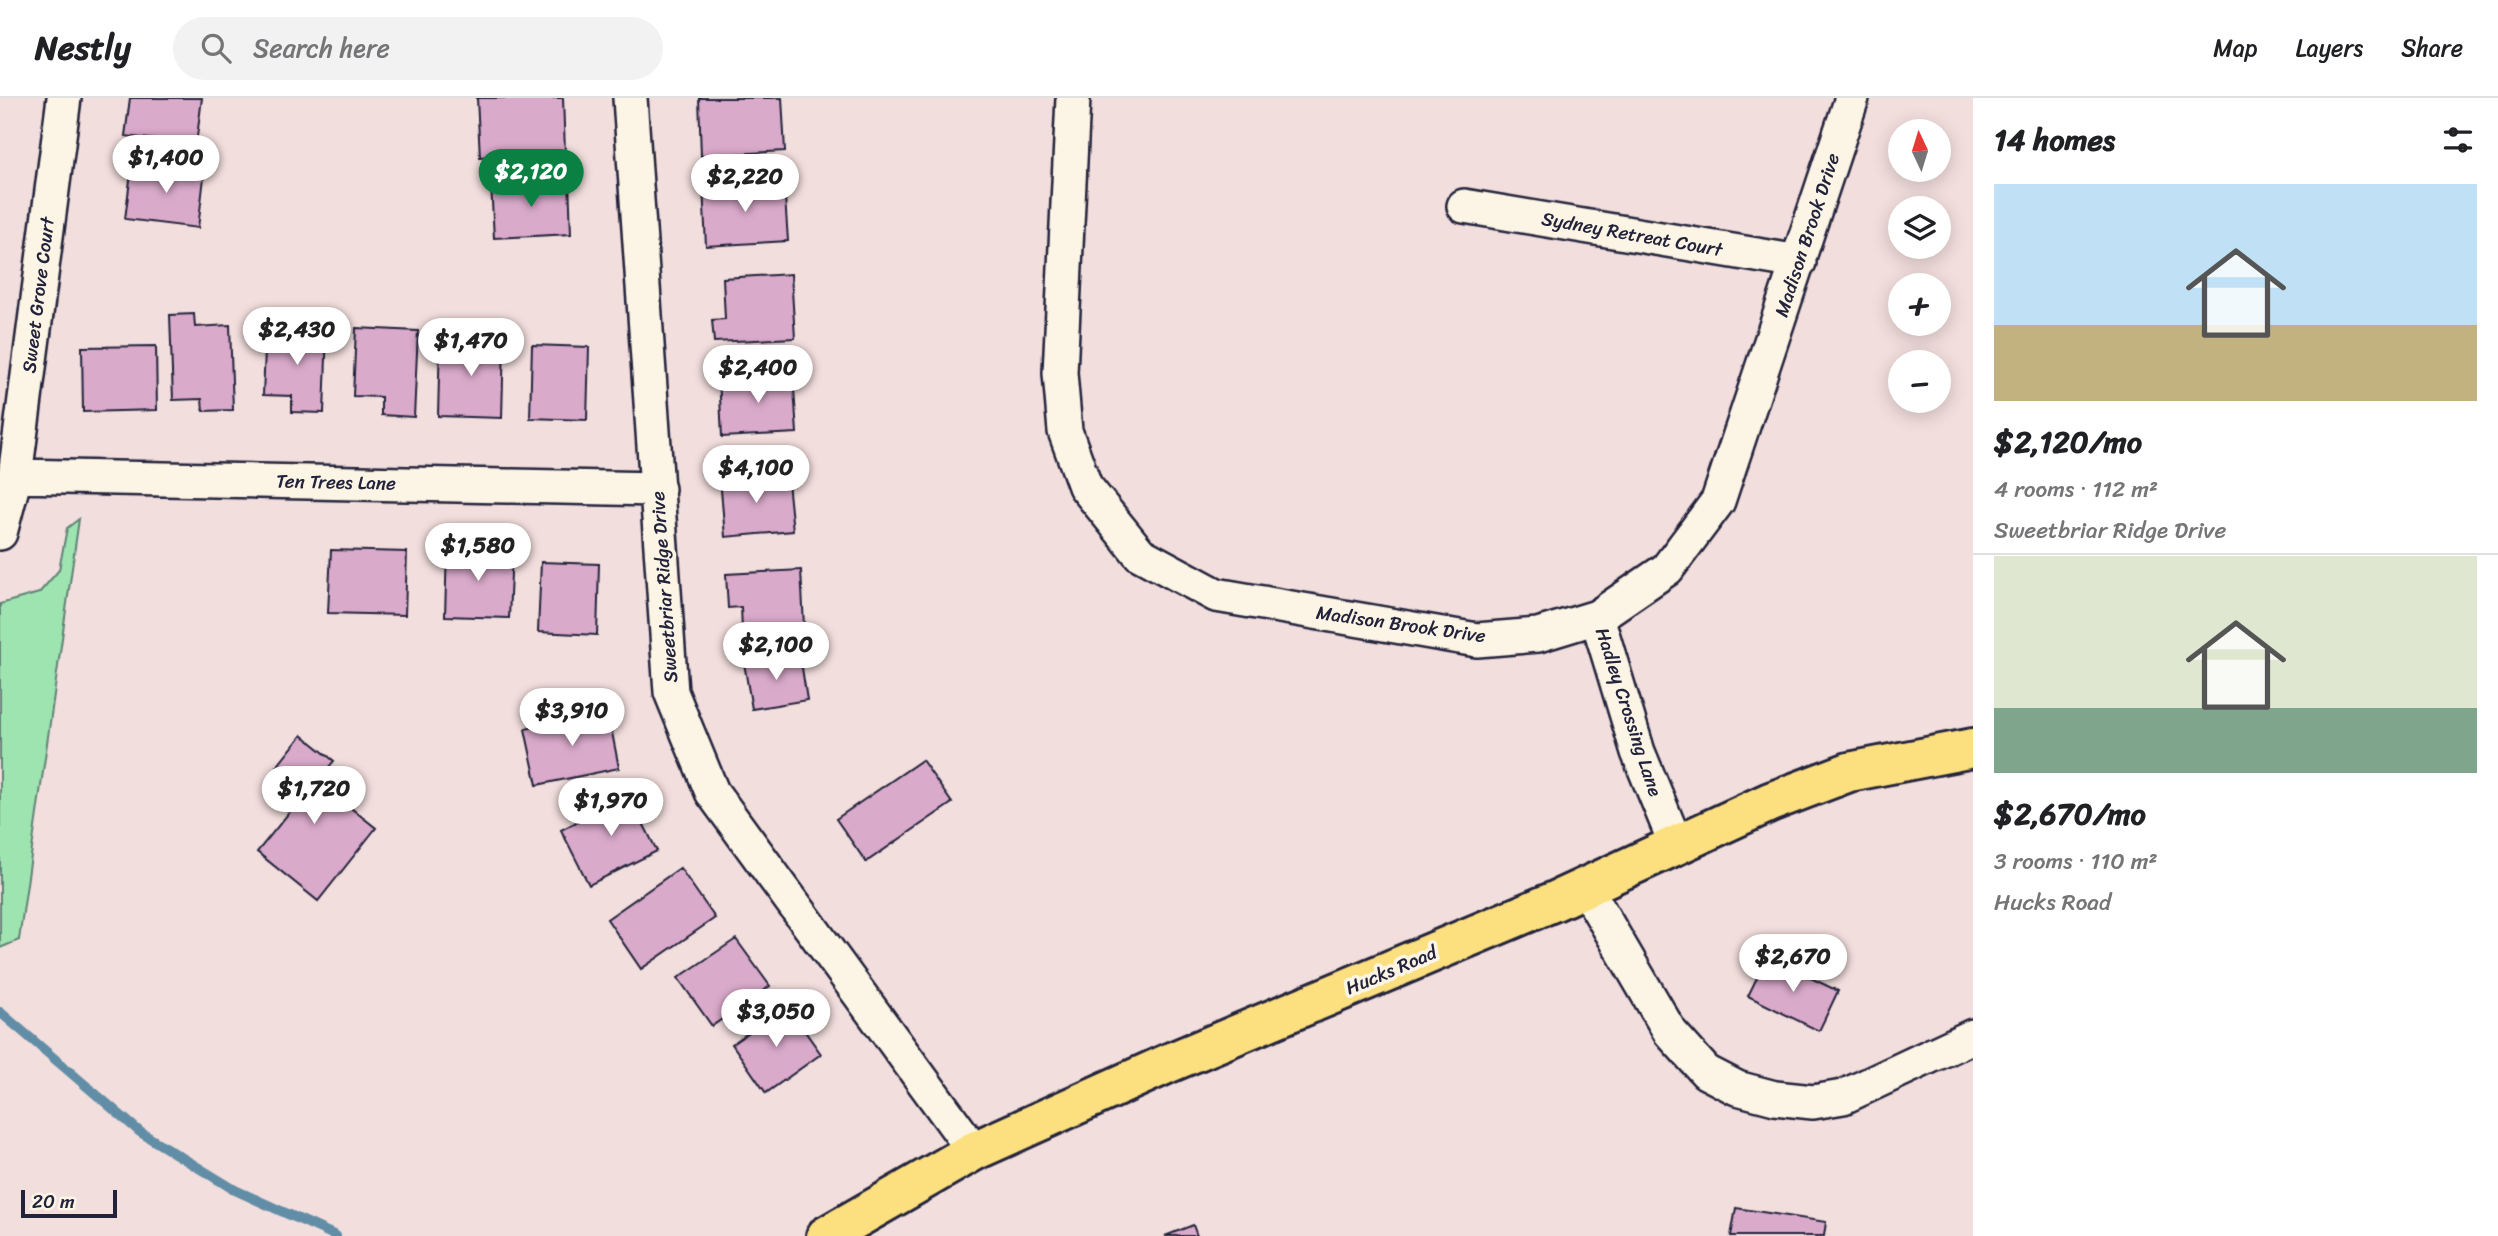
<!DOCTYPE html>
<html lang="en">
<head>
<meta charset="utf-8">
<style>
	body { margin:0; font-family:Sriracha,sans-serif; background:#f2f2f2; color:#202124; height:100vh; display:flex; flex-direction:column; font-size:26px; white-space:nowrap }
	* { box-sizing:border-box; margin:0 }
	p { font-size:23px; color:#757577 }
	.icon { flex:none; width:38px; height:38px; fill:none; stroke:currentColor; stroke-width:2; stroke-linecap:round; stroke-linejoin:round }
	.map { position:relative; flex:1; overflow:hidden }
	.side { display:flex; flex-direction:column; background:#fff; width:525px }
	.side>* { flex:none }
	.needle { width:46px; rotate:356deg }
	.tools { position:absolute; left:1888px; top:21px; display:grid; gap:14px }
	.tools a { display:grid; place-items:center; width:63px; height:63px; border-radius:50%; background:#fff; box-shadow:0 4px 18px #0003; font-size:35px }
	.scale { position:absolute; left:21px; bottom:18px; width:96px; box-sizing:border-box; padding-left:7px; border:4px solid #22223b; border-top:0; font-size:19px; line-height:24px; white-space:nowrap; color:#22223b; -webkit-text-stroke:5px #fcf5e5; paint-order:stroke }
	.price { position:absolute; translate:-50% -60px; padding:0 16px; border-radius:24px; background:#fff; color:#222; font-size:23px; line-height:46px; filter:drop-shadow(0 2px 4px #0008) }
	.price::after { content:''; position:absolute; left:50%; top:42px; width:21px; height:16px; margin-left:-10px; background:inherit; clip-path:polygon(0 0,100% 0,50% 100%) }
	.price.on { background:#0b8043; color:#fff }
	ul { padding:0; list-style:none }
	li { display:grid; align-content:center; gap:14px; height:371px; padding:0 21px }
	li+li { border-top:2px solid #e0e0e0 }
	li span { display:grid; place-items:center; height:217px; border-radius:0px; color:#555 }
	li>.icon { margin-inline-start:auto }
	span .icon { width:126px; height:126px; fill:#fffc; stroke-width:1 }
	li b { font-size:30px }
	h2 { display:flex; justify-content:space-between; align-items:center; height:84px; padding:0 21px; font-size:30px }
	header { display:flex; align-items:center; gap:42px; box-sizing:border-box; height:98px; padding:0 35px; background:#fff; border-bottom:2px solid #e0e0e0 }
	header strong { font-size:33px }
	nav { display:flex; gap:38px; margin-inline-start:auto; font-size:24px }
	.search { width:490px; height:63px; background:#f2f2f2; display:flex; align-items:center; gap:18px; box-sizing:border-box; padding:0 24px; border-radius:38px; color:#757577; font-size:26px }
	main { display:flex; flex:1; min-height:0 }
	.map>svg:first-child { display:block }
	.green { fill:#9ee4b0; stroke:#608376; stroke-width:2 }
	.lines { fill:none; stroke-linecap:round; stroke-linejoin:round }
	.stream { stroke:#628da6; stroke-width:10 }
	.building { fill:#daaacb; stroke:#22223b; stroke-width:2 }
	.minor-casing { stroke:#22223b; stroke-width:38 }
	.major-casing { stroke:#22223b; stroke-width:44 }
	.minor { stroke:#fcf5e5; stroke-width:33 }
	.major { stroke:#fce080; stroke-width:38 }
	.labels { text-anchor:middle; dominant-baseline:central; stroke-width:7; stroke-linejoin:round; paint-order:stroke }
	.street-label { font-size:19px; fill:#22223b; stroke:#fcf5e5 }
</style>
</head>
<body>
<header>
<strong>Nestly</strong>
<div class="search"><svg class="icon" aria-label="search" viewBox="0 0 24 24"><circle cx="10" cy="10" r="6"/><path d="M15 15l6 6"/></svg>Search here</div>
<nav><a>Map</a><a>Layers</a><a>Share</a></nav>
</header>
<main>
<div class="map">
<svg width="1973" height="1138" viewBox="0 0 1973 1138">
	<rect width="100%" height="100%" fill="#f2dedd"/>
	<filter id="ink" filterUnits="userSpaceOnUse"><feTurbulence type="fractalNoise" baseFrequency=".0143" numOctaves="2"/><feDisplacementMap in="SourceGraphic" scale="14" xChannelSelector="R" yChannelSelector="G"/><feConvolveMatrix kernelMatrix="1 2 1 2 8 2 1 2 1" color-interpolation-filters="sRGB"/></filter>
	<g filter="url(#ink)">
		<path class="green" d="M 79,421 L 19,842 L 0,850 L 0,506 L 39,495 L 59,472 L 67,430 Z"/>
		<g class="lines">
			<path class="stream" d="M 0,914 L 140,1034 L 235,1092 L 336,1138"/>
		</g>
		<path class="building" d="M 130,0 L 202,0 L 196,47 L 125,38 Z
			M 477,0 L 563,0 L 565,54 L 480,59 Z
			M 699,0 L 782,0 L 785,53 L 701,58 Z
			M 141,64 L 205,71 L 198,130 L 125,121 L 131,74 L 140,75 Z
			M 569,82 L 571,136 L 494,140 L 491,86 Z
			M 784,84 L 788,143 L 706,148 L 703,88 Z
			M 791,176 L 795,240 L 714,244 L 712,222 L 725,221 L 723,180 Z
			M 194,216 L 195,229 L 230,227 L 233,312 L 203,313 L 202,301 L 173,302 L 170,217 Z
			M 266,229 L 327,231 L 324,315 L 292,314 L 292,298 L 263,297 Z
			M 356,230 L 418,233 L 414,319 L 381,317 L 381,299 L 353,298 Z
			M 440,240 L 504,242 L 502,320 L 438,318 Z
			M 532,247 L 589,249 L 587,322 L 530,320 Z
			M 156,248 L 157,312 L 83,314 L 82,249 Z
			M 793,275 L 797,335 L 722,339 L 719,279 Z
			M 787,374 L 793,433 L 725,439 L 720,380 Z
			M 447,451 L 512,453 L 509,520 L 445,518 Z
			M 331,452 L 407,454 L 405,517 L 328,515 Z
			M 541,464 L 599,466 L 597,537 L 538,534 Z
			M 801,472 L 804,528 L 742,531 L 741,509 L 728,510 L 726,476 Z
			M 800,557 L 807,602 L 752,611 L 744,565 Z
			M 608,614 L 619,670 L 537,687 L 525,631 Z
			M 302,637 L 334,663 L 317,683 L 376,730 L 318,803 L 257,754 L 305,695 L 275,671 Z
			M 922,662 L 952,705 L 866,764 L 836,721 Z
			M 639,692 L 651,716 L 641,721 L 657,753 L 589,787 L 561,732 Z
			M 680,770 L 715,820 L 641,871 L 607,821 Z
			M 736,841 L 770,888 L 712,928 L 678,880 Z
			M 1767,859 L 1838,893 L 1819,933 L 1748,898 Z
			M 787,908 L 821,956 L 766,995 L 732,946 Z
			M 1736,1110 L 1826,1124 L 1824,1138 L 1731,1138 Z
			M 1193,1127 L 1197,1138 L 1165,1138 Z"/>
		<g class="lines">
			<g class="minor-casing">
				<path id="minor" d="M 630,0 L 671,594 L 712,694 L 974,1053
					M 1073,0 L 1060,275 L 1065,333 L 1085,388 L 1140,456 L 1216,497 L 1477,542 L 1538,537 L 1597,519 L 1667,471 L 1718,403 L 1852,0
					M 1464,108 L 1799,164
					M 15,378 L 658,391
					M 0,435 L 15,378 L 64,0
					M 1597,519 L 1638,654 L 1677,749
					M 1586,790 L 1670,934 L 1706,974 L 1737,990 L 1775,1000 L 1813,1004 L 1843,999 L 1973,938"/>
			</g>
			<g class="major-casing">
				<path id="major" d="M 826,1138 L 974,1053 L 1169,965 L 1555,803 L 1770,704 L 1849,674 L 1973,650"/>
			</g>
			<use href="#minor" class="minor"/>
			<use href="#major" class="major"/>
		</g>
	</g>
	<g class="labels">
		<g class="street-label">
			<text transform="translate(1632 136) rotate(10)">Sydney Retreat Court</text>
			<text transform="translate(1807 137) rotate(-72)">Madison Brook Drive</text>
			<text transform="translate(38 197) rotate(-83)">Sweet Grove Court</text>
			<text transform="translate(336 384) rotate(1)">Ten Trees Lane</text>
			<text transform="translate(664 489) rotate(-94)">Sweetbriar Ridge Drive</text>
			<text transform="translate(1401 526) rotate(8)">Madison Brook Drive</text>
			<text transform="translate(1629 614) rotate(72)">Hadley Crossing Lane</text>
			<text transform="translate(1391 872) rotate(-23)">Hucks Road</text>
		</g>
	</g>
</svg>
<div class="tools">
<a><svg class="needle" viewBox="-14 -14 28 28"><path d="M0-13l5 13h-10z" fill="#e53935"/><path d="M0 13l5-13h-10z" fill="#757577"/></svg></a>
<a><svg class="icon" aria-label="layers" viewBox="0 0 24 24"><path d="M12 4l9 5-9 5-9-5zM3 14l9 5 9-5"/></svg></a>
<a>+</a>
<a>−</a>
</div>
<div class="scale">20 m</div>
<b class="price" style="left:166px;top:97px">$1,400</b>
<b class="price on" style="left:531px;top:111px">$2,120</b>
<b class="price" style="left:745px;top:116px">$2,220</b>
<b class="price" style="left:297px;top:269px">$2,430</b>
<b class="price" style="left:471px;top:280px">$1,470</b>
<b class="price" style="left:758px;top:307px">$2,400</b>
<b class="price" style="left:756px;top:407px">$4,100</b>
<b class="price" style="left:478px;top:485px">$1,580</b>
<b class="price" style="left:776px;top:584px">$2,100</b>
<b class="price" style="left:572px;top:650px">$3,910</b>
<b class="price" style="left:314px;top:728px">$1,720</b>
<b class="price" style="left:611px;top:740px">$1,970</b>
<b class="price" style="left:1793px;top:896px">$2,670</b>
<b class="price" style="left:776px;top:951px">$3,050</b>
</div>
<section class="side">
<h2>14 homes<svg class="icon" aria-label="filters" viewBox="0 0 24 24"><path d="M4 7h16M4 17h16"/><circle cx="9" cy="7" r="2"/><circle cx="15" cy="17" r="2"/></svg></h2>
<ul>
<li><span style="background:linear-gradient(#bfe0f5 65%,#c2b280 0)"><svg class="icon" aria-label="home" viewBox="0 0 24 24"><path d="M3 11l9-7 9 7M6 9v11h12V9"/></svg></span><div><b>$2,120/mo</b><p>4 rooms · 112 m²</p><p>Sweetbriar Ridge Drive</p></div></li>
<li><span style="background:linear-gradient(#dfe7d0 70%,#7fa58c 0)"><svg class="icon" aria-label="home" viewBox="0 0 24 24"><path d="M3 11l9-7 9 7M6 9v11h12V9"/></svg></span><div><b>$2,670/mo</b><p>3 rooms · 110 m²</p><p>Hucks Road</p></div></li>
</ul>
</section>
</main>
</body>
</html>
